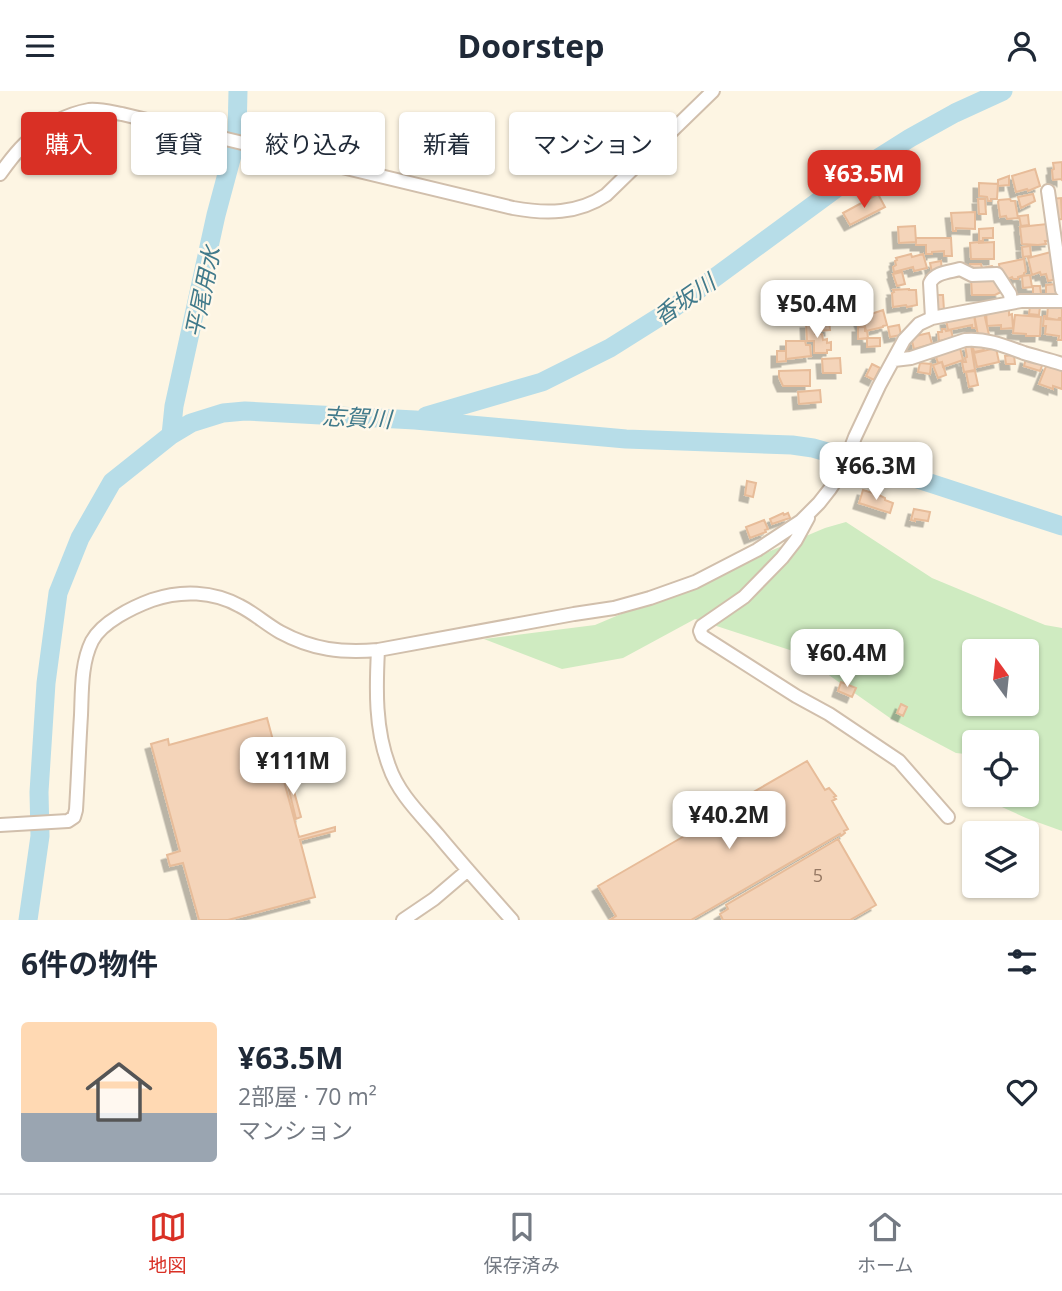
<!DOCTYPE html>
<html lang="ja">
<head>
<meta charset="utf-8">
<style>
	body { margin:0; font-family:"Open Sans","Noto Sans JP",sans-serif; background:#f6f6f7; color:#1f2937; height:100vh; display:flex; flex-direction:column; font-size:26px; white-space:nowrap }
	* { box-sizing:border-box; margin:0 }
	p { font-size:23px; color:#747a83 }
	.icon { flex:none; width:38px; height:38px; fill:none; stroke:currentColor; stroke-width:2; stroke-linecap:round; stroke-linejoin:round }
	.map { position:relative; height:829px; overflow:hidden }
	.drawer { display:flex; flex-direction:column; background:#fff; flex:1 }
	.drawer>* { flex:none }
	.guide { position:absolute; left:21px; top:21px; width:700px; height:63px; display:flex; gap:14px }
	.needle { width:46px; rotate:345deg }
	.controls { position:absolute; left:962px; top:548px; display:grid; gap:14px }
	.controls a { display:grid; place-items:center; width:77px; height:77px; border-radius:7px; background:#fff; box-shadow:0 2px 5px #0004; font-size:35px }
	.price { position:absolute; translate:-50% -60px; padding:0 16px; border-radius:14px; background:#fff; color:#222; font-size:23px; line-height:46px; filter:drop-shadow(0 2px 4px #0008) }
	.price::after { content:''; position:absolute; left:50%; top:42px; width:21px; height:16px; margin-left:-10px; background:inherit; clip-path:polygon(0 0,100% 0,50% 100%) }
	.price.on { background:#d93025; color:#fff }
	ul { padding:0; list-style:none }
	li { display:flex; align-items:center; gap:21px; height:175px; padding:0 21px }
	li+li { border-top:2px solid #e0e1e3 }
	li span { display:grid; place-items:center; flex:none; width:196px; height:140px; border-radius:7px; color:#555 }
	li>.icon { margin-inline-start:auto }
	span .icon { width:84px; height:84px; fill:#fffc; stroke-width:1 }
	li b { font-size:30px }
	h2 { display:flex; justify-content:space-between; align-items:center; height:84px; padding:0 21px; font-size:30px }
	.chip { padding:0 24px; border-radius:7px; background:#fff; box-shadow:0 2px 5px #0004; font-size:24px; line-height:63px }
	.chip.on { background:#d93025; color:#fff }
	header { display:flex; justify-content:space-between; align-items:center; height:91px; padding:0 21px; background:#fff; font-size:32px; font-weight:700 }
	.dock { display:flex; justify-content:space-around; align-items:center; height:98px; border-top:2px solid #e0e1e3; background:#fff; font-size:19px; color:#747a83 }
	.dock a { display:grid; justify-items:center; gap:4px }
	.dock .on { color:#d93025 }
	.map>svg:first-child { display:block }
	.green { fill:#cfebc1; fill-rule:evenodd }
	.lines { fill:none; stroke-linecap:round; stroke-linejoin:round }
	.river { stroke:#b7dde8; stroke-width:19 }
	.building { fill:#f4d4b9; stroke:#e7bc99; stroke-width:2; filter:url(#shadow) }
	.minor-casing { stroke:#d1bfac; stroke-width:16 }
	.minor { stroke:#fff; stroke-width:12 }
	.labels { text-anchor:middle; dominant-baseline:central; stroke-width:5; stroke-linejoin:round; paint-order:stroke }
	.number-label { font-size:18px; fill:#967964 }
	.water-label { font-size:23px; font-style:italic; fill:#417a8b; stroke:#fff8ea }
</style>
</head>
<body>
<header><svg class="icon" aria-label="menu" viewBox="0 0 24 24"><path d="M4 6h16M4 12h16M4 18h16"/></svg>Doorstep<svg class="icon" aria-label="person" viewBox="0 0 24 24"><circle cx="12" cy="8" r="4"/><path d="M4 21q1-7 8-7t8 7"/></svg></header>
<div class="map">
<svg width="1062" height="829" viewBox="0 0 1062 829">
	<defs>
		<filter id="shadow"><feDropShadow dx="-5.5" dy="5.5" stdDeviation="0" flood-color="#0004"/></filter>
	</defs>
	<rect width="100%" height="100%" fill="#fdf5e3"/>
	<path class="green" d="M 846,431 L 932,487 L 1045,534 L 1062,537 L 1062,740 L 1026,727 L 993,712 L 991,704 L 1027,704 L 1027,651 L 975,651 L 975,664 L 956,662 L 890,627 L 796,561 L 695,528 L 623,567 L 562,578 L 484,548 L 595,534 L 825,437 ZM 975,560 L 1027,560 L 1027,612 L 975,612 Z"/>
	<g class="lines">
		<path class="river" d="M 237,43 L 238,0
			M 426,325 L 542,291 L 610,257 L 672,218 L 872,71 L 910,47 L 955,22 L 1003,0
			M 171,344 L 174,315 L 216,124 L 234,57
			M 28,829 L 40,745 L 39,701 L 46,592 L 58,502 L 80,447 L 112,391 L 171,344 L 191,332 L 223,322 L 245,320 L 415,329 L 626,348 L 792,354 L 813,357 L 887,378 L 1062,435"/>
	</g>
	<path class="building" d="M 1062,71 L 1062,89 L 1061,88 L 1053,89 L 1052,79 L 1054,78 L 1053,72 Z
		M 1035,78 L 1040,95 L 1028,100 L 1027,98 L 1016,101 L 1012,85 Z
		M 1009,85 L 1009,94 L 998,95 L 998,89 Z
		M 979,92 L 998,93 L 997,108 L 991,108 L 991,110 L 988,110 L 987,106 L 979,105 Z
		M 878,103 L 885,116 L 850,134 L 843,122 Z
		M 1033,103 L 1035,110 L 1021,117 L 1018,106 Z
		M 1061,107 L 1062,128 L 1053,129 L 1051,108 Z
		M 978,108 L 985,108 L 986,123 L 979,123 Z
		M 1010,108 L 1011,110 L 1015,110 L 1018,127 L 1007,128 L 1006,125 L 1000,126 L 998,111 L 999,109 Z
		M 975,121 L 975,138 L 956,137 L 956,140 L 953,140 L 951,122 Z
		M 1028,124 L 1029,134 L 1021,135 L 1019,125 Z
		M 1047,133 L 1050,150 L 1045,150 L 1046,153 L 1038,154 L 1022,153 L 1020,136 Z
		M 915,135 L 916,151 L 899,152 L 898,136 Z
		M 993,137 L 993,147 L 983,147 L 983,150 L 979,150 L 979,138 Z
		M 916,147 L 951,147 L 952,165 L 944,165 L 944,160 L 932,161 L 932,163 L 926,163 L 926,154 L 916,154 Z
		M 979,151 L 979,152 L 994,151 L 994,168 L 971,168 L 970,152 Z
		M 1030,155 L 1031,165 L 1023,166 L 1022,156 Z
		M 1051,161 L 1057,188 L 1048,190 L 1046,183 L 1041,184 L 1040,181 L 1032,184 L 1028,167 Z
		M 911,163 L 912,166 L 923,163 L 927,177 L 914,180 L 913,176 L 894,181 L 893,176 L 896,174 L 895,170 L 897,169 L 896,167 Z
		M 1024,168 L 1026,181 L 1024,182 L 1024,184 L 1018,186 L 1018,188 L 1013,188 L 1012,186 L 1004,190 L 1001,189 L 999,173 Z
		M 941,170 L 942,180 L 932,181 L 930,172 Z
		M 970,173 L 981,173 L 982,177 L 992,175 L 994,177 L 970,180 Z
		M 902,181 L 905,193 L 897,195 L 893,183 Z
		M 1030,184 L 1032,196 L 1023,197 L 1022,185 Z
		M 994,187 L 1001,201 L 995,204 L 972,204 L 971,188 Z
		M 1056,193 L 1057,203 L 1046,204 L 1046,194 Z
		M 1033,195 L 1040,195 L 1041,203 L 1033,204 Z
		M 909,198 L 909,199 L 916,199 L 917,214 L 907,216 L 906,214 L 893,216 L 892,202 L 894,201 L 893,199 Z
		M 932,204 L 943,204 L 944,219 L 933,220 Z
		M 1030,215 L 1040,216 L 1039,224 L 1029,223 Z
		M 1048,215 L 1060,216 L 1062,218 L 1062,227 L 1059,227 L 1058,229 L 1047,227 Z
		M 1009,218 L 1009,224 L 1012,223 L 1013,237 L 1001,238 L 1001,234 L 987,235 L 986,221 Z
		M 883,219 L 887,234 L 883,235 L 883,236 L 866,240 L 865,235 L 862,235 L 858,224 L 868,222 L 868,224 Z
		M 984,222 L 989,244 L 980,246 L 978,244 L 974,223 Z
		M 974,224 L 976,237 L 972,237 L 972,234 L 948,239 L 946,229 Z
		M 1015,224 L 1041,226 L 1040,245 L 1026,245 L 1026,243 L 1013,242 Z
		M 1044,225 L 1046,225 L 1046,228 L 1062,229 L 1062,249 L 1058,249 L 1059,245 L 1045,243 L 1046,235 L 1043,235 Z
		M 829,229 L 830,239 L 816,240 L 815,230 Z
		M 806,232 L 815,232 L 815,243 L 822,243 L 823,249 L 827,248 L 827,252 L 831,251 L 831,259 L 827,259 L 827,262 L 814,262 L 814,250 L 807,250 Z
		M 899,234 L 901,244 L 890,246 L 888,236 Z
		M 858,236 L 865,236 L 865,240 L 867,240 L 868,247 L 858,248 Z
		M 942,238 L 945,238 L 946,240 L 951,239 L 953,247 L 939,250 L 938,241 L 942,241 Z
		M 929,242 L 932,253 L 914,258 L 911,246 Z
		M 867,247 L 880,247 L 880,255 L 867,256 Z
		M 786,250 L 805,250 L 806,254 L 810,254 L 811,265 L 786,268 Z
		M 959,253 L 963,269 L 943,276 L 942,271 L 938,272 L 936,266 L 938,265 L 937,262 Z
		M 972,253 L 982,254 L 984,259 L 974,261 Z
		M 971,254 L 975,279 L 964,281 L 962,271 L 966,271 L 965,267 L 967,266 L 965,255 Z
		M 996,257 L 999,271 L 977,276 L 974,262 Z
		M 777,260 L 786,260 L 786,270 L 777,271 Z
		M 1014,264 L 1015,273 L 1006,273 L 1005,265 Z
		M 840,267 L 841,282 L 823,282 L 822,268 Z
		M 1026,267 L 1043,272 L 1040,280 L 1024,275 Z
		M 942,271 L 946,284 L 938,287 L 933,274 Z
		M 920,272 L 931,273 L 930,283 L 918,281 Z
		M 872,273 L 880,277 L 874,289 L 866,285 Z
		M 1047,273 L 1062,279 L 1062,298 L 1053,295 L 1053,298 L 1039,293 Z
		M 810,279 L 810,295 L 783,295 L 779,286 L 779,280 Z
		M 975,280 L 978,294 L 969,296 L 966,281 Z
		M 820,299 L 821,311 L 799,313 L 798,301 Z
		M 747,390 L 756,392 L 753,406 L 745,404 Z
		M 863,399 L 879,404 L 885,407 L 885,409 L 893,412 L 890,422 L 859,412 Z
		M 914,418 L 930,421 L 928,430 L 915,428 L 915,430 L 911,429 Z
		M 783,422 L 784,424 L 788,422 L 790,427 L 772,433 L 770,428 Z
		M 764,429 L 768,438 L 765,439 L 766,441 L 750,447 L 746,436 Z
		M 841,591 L 856,597 L 852,606 L 838,600 Z
		M 901,613 L 907,616 L 903,625 L 897,622 Z
		M 267,627 L 299,746 L 335,736 L 335,740 L 300,749 L 315,806 L 228,829 L 199,829 L 183,772 L 170,775 L 167,764 L 180,760 L 151,653 L 168,648 L 169,654 Z
		M 807,670 L 825,699 L 829,697 L 836,705 L 834,706 L 836,708 L 832,710 L 848,738 L 844,740 L 845,742 L 841,745 L 840,743 L 691,829 L 610,829 L 616,825 L 598,795 L 712,729 L 710,726 Z
		M 289,682 L 301,726 L 296,728 L 285,683 Z
		M 838,748 L 876,814 L 850,829 L 723,829 L 720,823 L 728,818 L 726,814 Z"/>
	<g class="lines">
		<g class="minor-casing">
			<path id="minor" d="M 0,83 C 17,59 30,44 57,30 C 67,25 78,21 89,19 C 99,18 111,21 122,23 L 513,117 C 546,123 578,123 606,104 L 713,0
				M 1048,100 L 1062,199
				M 932,227 L 930,192 C 935,181 950,181 960,178 L 972,184 L 997,183 L 1010,203 L 1011,211
				M 894,269 L 911,267 L 965,249 C 986,247 1005,255 1024,262 C 1037,266 1050,269 1062,273
				M 808,427 L 796,449 L 782,467 L 744,506 L 702,535 L 700,540 L 702,545 L 796,605 L 829,623 L 899,670 L 948,726
				M 378,559 C 376,598 375,638 389,675 C 398,702 420,723 438,744 C 462,773 487,801 512,829
				M 0,734 L 68,730 L 74,726 L 76,719 C 78,687 79,656 81,624 C 82,600 81,572 92,550 C 102,531 133,516 152,509 C 181,499 213,500 240,515 C 254,522 266,533 280,541 C 313,559 342,562 378,559 L 574,523 L 614,517 L 650,507 L 695,491 L 757,459 L 801,430 L 819,412 L 830,398 L 842,380 L 855,346 L 879,295 L 904,249 L 919,233 L 932,227 L 1021,210 L 1062,210
				M 403,829 L 434,808 L 468,779"/>
		</g>
		<use href="#minor" class="minor"/>
	</g>
	<g class="labels">
		<g class="number-label">
			<text x="818" y="784">5</text>
		</g>
		<g class="water-label">
			<text transform="translate(202 201) rotate(-78)">平尾用水</text>
			<text transform="translate(684 208) rotate(-35)">香坂川</text>
			<text transform="translate(357 326) rotate(3)">志賀川</text>
		</g>
	</g>
</svg>
<div class="controls">
<a><svg class="needle" viewBox="-14 -14 28 28"><path d="M0-13l5 13h-10z" fill="#e53935"/><path d="M0 13l5-13h-10z" fill="#747a83"/></svg></a>
<a><svg class="icon" aria-label="locate" viewBox="0 0 24 24"><circle cx="12" cy="12" r="6"/><path d="M12 2v4M12 18v4M2 12h4M18 12h4"/></svg></a>
<a><svg class="icon" aria-label="layers" viewBox="0 0 24 24"><path d="M12 4l9 5-9 5-9-5zM3 14l9 5 9-5"/></svg></a>
</div>
<b class="price on" style="left:864px;top:119px">¥63.5M</b>
<b class="price" style="left:817px;top:249px">¥50.4M</b>
<b class="price" style="left:876px;top:411px">¥66.3M</b>
<b class="price" style="left:847px;top:598px">¥60.4M</b>
<b class="price" style="left:293px;top:706px">¥111M</b>
<b class="price" style="left:729px;top:760px">¥40.2M</b>
<div class="guide">
<a class="chip on">購入</a>
<a class="chip">賃貸</a>
<a class="chip">絞り込み</a>
<a class="chip">新着</a>
<a class="chip">マンション</a>
</div>
</div>
<section class="drawer">
<h2>6件の物件<svg class="icon" aria-label="filters" viewBox="0 0 24 24"><path d="M4 7h16M4 17h16"/><circle cx="9" cy="7" r="2"/><circle cx="15" cy="17" r="2"/></svg></h2>
<ul>
<li><span style="background:linear-gradient(#ffd9b3 65%,#9aa5b1 0)"><svg class="icon" aria-label="home" viewBox="0 0 24 24"><path d="M3 11l9-7 9 7M6 9v11h12V9"/></svg></span><div><b>¥63.5M</b><p>2部屋 · 70 m²</p><p>マンション</p></div><svg class="icon" aria-label="heart" viewBox="0 0 24 24"><path d="M12 20l-8-8c-3-5 5-10 8-4 3-6 11-1 8 4z"/></svg></li>
</ul>
</section>
<nav class="dock">
<a class="on"><svg class="icon" aria-label="map" viewBox="0 0 24 24"><path d="M3 6l6-2 6 2 6-2v14l-6 2-6-2-6 2zM9 4v14M15 6v14"/></svg>地図</a>
<a><svg class="icon" aria-label="saved" viewBox="0 0 24 24"><path d="M7 4h10v16l-5-4-5 4z"/></svg>保存済み</a>
<a><svg class="icon" aria-label="home" viewBox="0 0 24 24"><path d="M3 11l9-7 9 7M6 9v11h12V9"/></svg>ホーム</a>
</nav>
</body>
</html>
